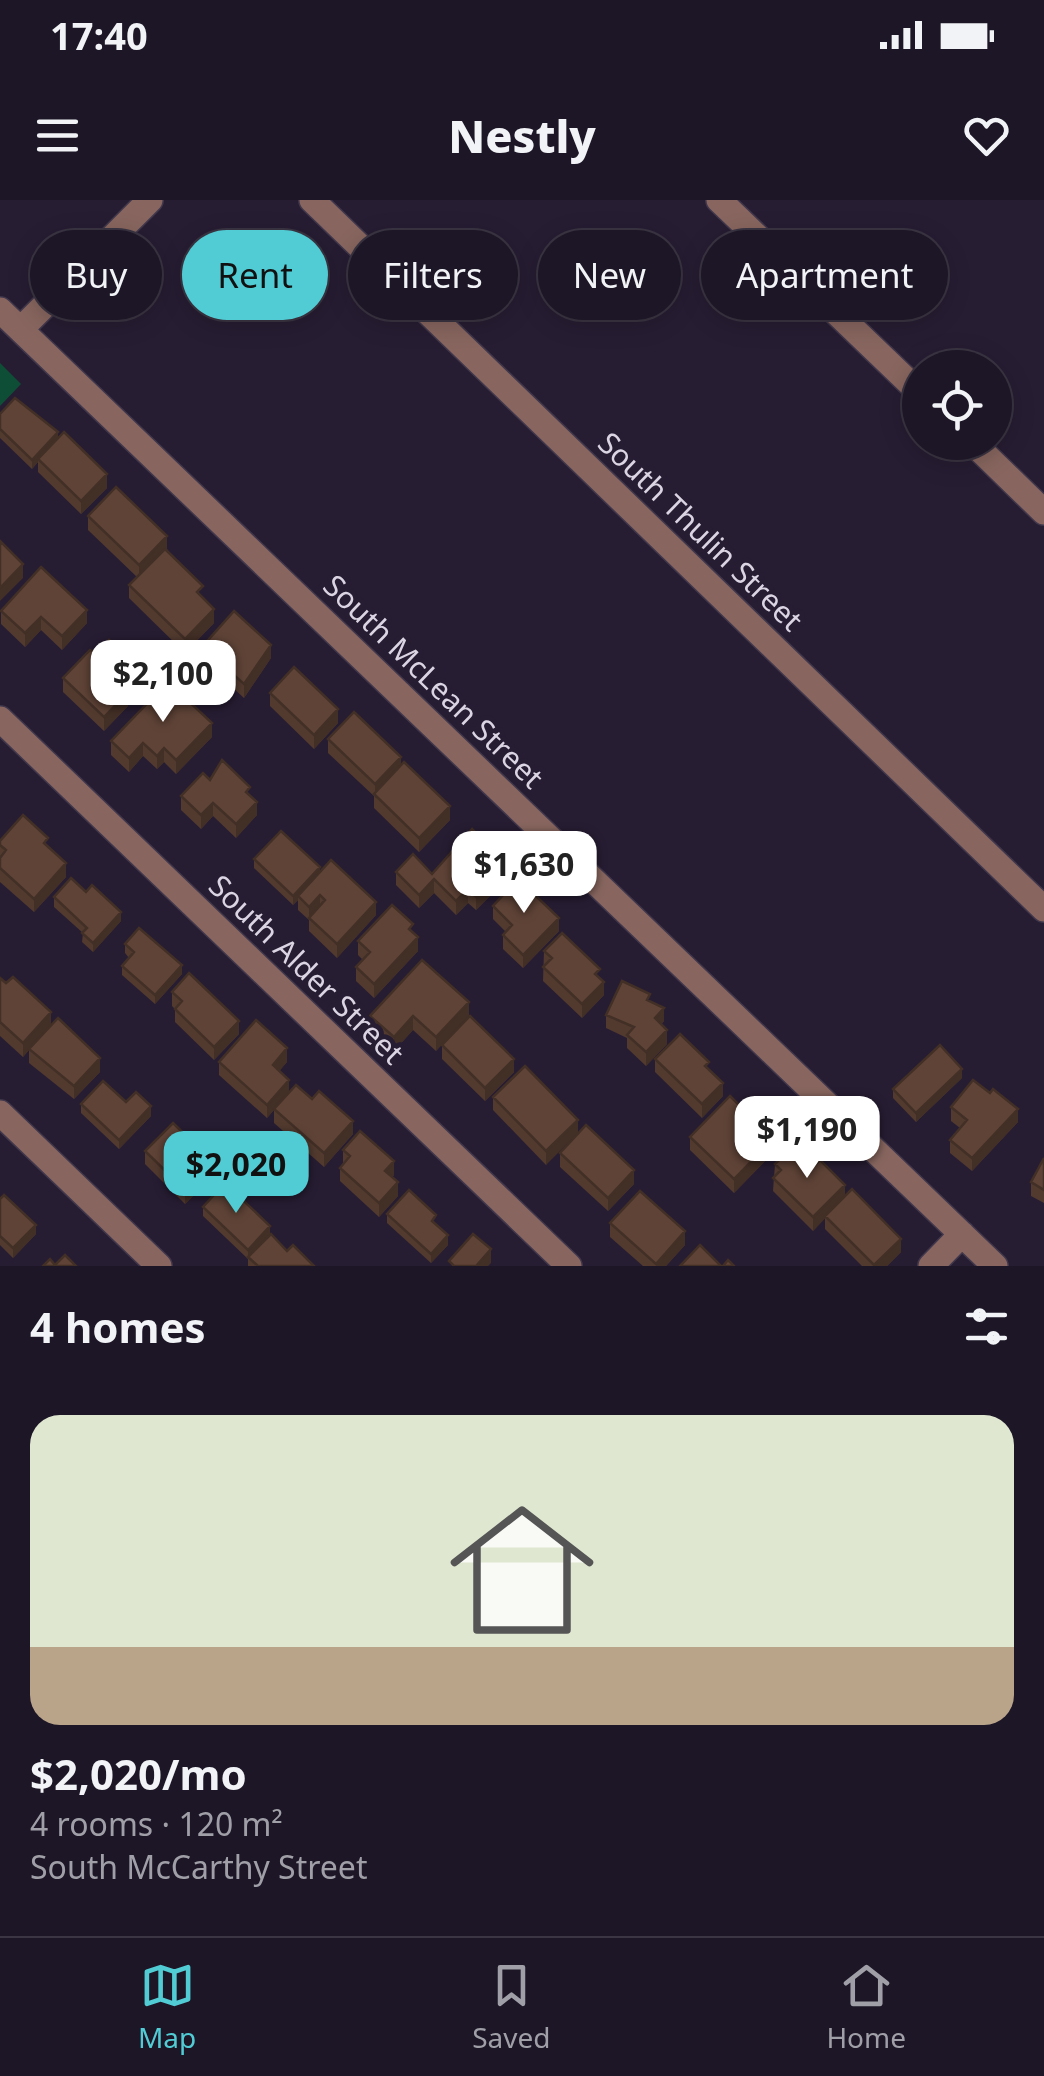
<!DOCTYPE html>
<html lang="en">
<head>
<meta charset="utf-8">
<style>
	body { margin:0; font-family:"Noto Sans",sans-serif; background:#251f2e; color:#f1f3f6; height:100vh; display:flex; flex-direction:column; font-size:38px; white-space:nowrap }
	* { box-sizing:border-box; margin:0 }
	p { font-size:32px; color:#a09fa7 }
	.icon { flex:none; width:55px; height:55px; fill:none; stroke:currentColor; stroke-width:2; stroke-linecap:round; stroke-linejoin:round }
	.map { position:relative; height:1066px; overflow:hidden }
	.sheet { display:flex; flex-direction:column; background:#1d1626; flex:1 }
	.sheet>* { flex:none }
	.hud { position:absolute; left:30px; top:30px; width:985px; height:90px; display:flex; gap:20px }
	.fabs { position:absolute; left:902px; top:150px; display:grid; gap:20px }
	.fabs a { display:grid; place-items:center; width:110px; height:110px; border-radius:50%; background:#1d1626; box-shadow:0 5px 25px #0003,0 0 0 2px #3b3543; font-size:50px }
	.price { position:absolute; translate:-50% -85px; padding:0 22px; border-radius:20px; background:#fff; color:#222; font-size:32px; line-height:65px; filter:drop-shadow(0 2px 5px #0008) }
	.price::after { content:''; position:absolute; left:50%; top:60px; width:30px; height:22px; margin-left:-15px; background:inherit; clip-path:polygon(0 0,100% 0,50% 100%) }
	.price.current { background:#51ccd4; color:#111 }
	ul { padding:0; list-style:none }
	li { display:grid; align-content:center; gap:20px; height:530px; padding:0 30px }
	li+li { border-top:2px solid #3b3543 }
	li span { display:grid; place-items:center; height:310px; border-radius:30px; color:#555 }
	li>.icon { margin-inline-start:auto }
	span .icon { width:180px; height:180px; fill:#fffc; stroke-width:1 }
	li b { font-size:42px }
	h2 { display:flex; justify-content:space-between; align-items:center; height:120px; padding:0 30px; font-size:42px }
	.chip { padding:0 35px; border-radius:45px; background:#1d1626; box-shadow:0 5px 25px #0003,0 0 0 2px #3b3543; font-size:35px; line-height:90px }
	.chip.current { background:#51ccd4; color:#111 }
	.status { display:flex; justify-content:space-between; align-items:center; height:70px; padding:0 50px; background:#1d1626; direction:ltr }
	.status svg { height:28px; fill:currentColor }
	header { display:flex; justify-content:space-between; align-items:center; height:130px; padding:0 30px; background:#1d1626; font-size:45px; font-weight:800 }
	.tab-bar { display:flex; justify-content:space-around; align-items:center; height:140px; border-top:2px solid #3b3543; background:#1d1626; font-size:28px; color:#a09fa7 }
	.tab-bar a { display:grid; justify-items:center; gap:5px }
	.tab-bar .current { color:#51ccd4 }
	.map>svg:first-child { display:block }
	.green { fill:#0f4e36 }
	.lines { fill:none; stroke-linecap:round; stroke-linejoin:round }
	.minor-casing { stroke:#40374c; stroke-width:28 }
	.minor { stroke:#88665f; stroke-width:25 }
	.wall { fill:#523a2f }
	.shaded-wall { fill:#422f26 }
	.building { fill:#5f4337; stroke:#422f26; stroke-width:2.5 }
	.labels { text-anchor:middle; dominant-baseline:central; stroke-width:10; stroke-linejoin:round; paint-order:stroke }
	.street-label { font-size:30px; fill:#dad4e3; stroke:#271d33 }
</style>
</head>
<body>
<div class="status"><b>17:40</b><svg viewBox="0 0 49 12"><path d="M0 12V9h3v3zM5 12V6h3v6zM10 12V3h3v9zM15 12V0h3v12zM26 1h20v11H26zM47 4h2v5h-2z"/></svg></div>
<header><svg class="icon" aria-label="menu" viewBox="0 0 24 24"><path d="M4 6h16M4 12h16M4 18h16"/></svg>Nestly<svg class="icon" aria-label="heart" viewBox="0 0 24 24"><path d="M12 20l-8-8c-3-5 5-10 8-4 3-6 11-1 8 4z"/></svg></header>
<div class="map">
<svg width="1044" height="1066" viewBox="0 0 1044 1066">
	<rect width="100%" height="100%" fill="#271d33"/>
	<path class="green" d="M 0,163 L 21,184 L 0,206 Z"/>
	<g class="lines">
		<g class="minor-casing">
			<path id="minor" d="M 312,0 L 1044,709
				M 719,0 L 920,193
				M 0,110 L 995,1066
				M 21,129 L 150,0
				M 972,242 L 1044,312
				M 0,519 L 569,1066
				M 0,913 L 159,1066
				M 931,1066 L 962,1034"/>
		</g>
		<use href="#minor" class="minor"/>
	</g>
	<path class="wall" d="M 0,214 L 58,238 L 107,288 L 81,314 L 38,272 L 38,262 L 32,269 L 0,238 Z
		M 88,316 L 167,349 L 203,399 L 214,423 L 185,453 L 129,398 L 129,385 L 137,377 L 88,330 Z
		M 1,411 L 87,423 L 62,450 L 41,430 L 25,447 L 1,424 Z
		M 202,447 L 271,458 L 244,498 L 202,460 Z
		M 129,472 L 118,483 L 128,506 L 104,531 L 63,492 L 63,478 Z
		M 270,493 L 338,523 L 314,549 L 270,506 Z
		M 212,537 L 176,574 L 164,562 L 157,569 L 143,556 L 129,572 L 111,555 L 111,541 Z
		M 328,539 L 401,566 L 450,620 L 419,652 L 374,608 L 374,596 L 328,553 Z
		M 210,580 L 250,596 L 257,615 L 236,638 L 213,616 L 201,629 L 181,610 L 181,596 Z
		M 0,641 L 48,647 L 66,677 L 34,712 L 0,682 Z
		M 484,649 L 506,680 L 476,710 L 468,703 L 456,715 L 434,693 L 419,708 L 396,685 L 396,672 L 432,674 Z
		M 254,659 L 320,672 L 376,715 L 337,758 L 309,731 L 309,720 L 298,710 L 298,700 L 293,705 L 254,668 Z
		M 54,697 L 121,721 L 93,752 L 82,742 L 83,733 L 54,707 Z
		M 493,706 L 559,731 L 523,768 L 503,749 L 503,735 L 506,732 L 493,719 Z
		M 413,733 L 418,751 L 374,798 L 356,781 L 356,767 L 363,760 L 358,755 L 358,741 Z
		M 125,744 L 182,774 L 155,804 L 122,775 L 122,766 L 129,758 L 125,753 Z
		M 544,751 L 600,778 L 604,795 L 582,818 L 543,781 Z
		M 0,778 L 100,872 L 74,899 L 29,863 L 29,850 L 23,857 L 0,836 Z
		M 172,792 L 239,834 L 214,860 L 175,822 L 175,809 L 172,806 Z
		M 650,801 L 664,821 L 661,825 L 667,844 L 646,866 L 627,848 L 627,838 L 606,828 L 606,815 Z
		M 469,815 L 436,851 L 413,830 L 394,851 L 370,830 L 370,816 Z
		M 442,845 L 514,872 L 485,901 L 442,859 Z
		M 655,859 L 709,869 L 723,896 L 702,918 L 655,872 Z
		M 219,862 L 287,862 L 279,871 L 289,892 L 312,899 L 353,934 L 324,967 L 274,923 L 274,910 L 267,918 L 219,875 Z
		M 962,878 L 916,922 L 893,898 L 893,889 Z
		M 493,897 L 578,920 L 546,965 L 493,910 Z
		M 81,904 L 151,916 L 119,949 L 81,913 Z
		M 951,907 L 1018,922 L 972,971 L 950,953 L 950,940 L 960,928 L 951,921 Z
		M 690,937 L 773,953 L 734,993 L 690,950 Z
		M 343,950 L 394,975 L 392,977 L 398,996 L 379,1017 L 340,981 L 340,968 L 343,964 Z
		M 145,951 L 213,976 L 185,1004 L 145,964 Z
		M 560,953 L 634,984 L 608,1011 L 560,967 Z
		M 1044,958 L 1044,1003 L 1031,996 L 1031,982 Z
		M 775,964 L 845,996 L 901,1052 L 887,1066 L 862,1066 L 825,1029 L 825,1018 L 813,1031 L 773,991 Z
		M 0,999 L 36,1034 L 13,1058 L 0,1045 Z
		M 203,1007 L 270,1035 L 287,1051 L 314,1066 L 248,1066 L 248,1058 L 248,1059 L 203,1016 Z
		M 387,1014 L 436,1025 L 448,1045 L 431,1063 L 387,1023 Z
		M 610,1023 L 685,1045 L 666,1066 L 643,1066 L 610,1037 Z"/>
	<path class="shaded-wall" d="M 58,232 L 58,241 L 38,259 L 38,262 L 32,269 L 32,260 Z
		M 107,274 L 107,288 L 81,314 L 81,301 Z
		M 167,336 L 167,349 L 139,379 L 139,365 Z
		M 23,364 L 23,378 L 0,401 L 0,388 Z
		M 214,409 L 214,423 L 185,453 L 185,439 Z
		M 87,410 L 87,423 L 62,450 L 62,436 Z
		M 41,417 L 41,430 L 25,447 L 25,433 Z
		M 271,445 L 271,458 L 244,498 L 244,484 Z
		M 129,458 L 129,472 L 111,490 L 111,476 Z
		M 128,492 L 128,506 L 104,531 L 104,517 Z
		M 338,509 L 338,523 L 314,549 L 314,535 Z
		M 212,523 L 212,537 L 176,574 L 176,560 Z
		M 143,543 L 143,556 L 129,572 L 129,558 Z
		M 164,548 L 164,562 L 157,569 L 157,556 Z
		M 401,557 L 401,571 L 375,598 L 375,584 Z
		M 257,602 L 257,615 L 236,638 L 236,624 Z
		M 213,603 L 213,616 L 201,629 L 201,615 Z
		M 450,606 L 450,620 L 419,652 L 419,638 Z
		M 66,663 L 66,677 L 34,712 L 34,699 Z
		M 506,666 L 506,680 L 476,710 L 476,697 Z
		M 320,667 L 320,676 L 298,696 L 298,700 L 293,705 L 293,696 Z
		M 434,679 L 434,693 L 419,708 L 419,695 Z
		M 468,689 L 468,703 L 456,715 L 456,701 Z
		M 320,695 L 320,709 L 309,720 L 309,707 Z
		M 376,702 L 376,715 L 337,758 L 337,744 Z
		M 121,712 L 121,721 L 93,752 L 93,743 Z
		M 559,718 L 559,731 L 523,768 L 523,755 Z
		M 418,737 L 418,751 L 374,798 L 374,784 Z
		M 182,765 L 182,774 L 155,804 L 155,795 Z
		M 604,782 L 604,795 L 582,818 L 582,804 Z
		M 469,802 L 469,815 L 436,851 L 436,837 Z
		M 664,808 L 664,821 L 655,832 L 655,818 Z
		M 51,812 L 51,825 L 23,857 L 23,843 Z
		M 413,816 L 413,830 L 394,851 L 394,837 Z
		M 239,821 L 239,834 L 214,860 L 214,847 Z
		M 667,830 L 667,844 L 646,866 L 646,852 Z
		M 287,848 L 287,862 L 273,879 L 273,865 Z
		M 100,858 L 100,872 L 74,899 L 74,886 Z
		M 514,859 L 514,872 L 485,901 L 485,888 Z
		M 962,869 L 962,878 L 916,922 L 916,913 Z
		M 289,880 L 289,893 L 267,918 L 267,905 Z
		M 723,883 L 723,896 L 702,918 L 702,904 Z
		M 151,906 L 151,916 L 119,949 L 119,940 Z
		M 1018,909 L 1018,922 L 972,971 L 972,958 Z
		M 578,920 L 578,933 L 546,965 L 546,951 Z
		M 353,921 L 353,934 L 324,967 L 324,953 Z
		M 773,939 L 773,953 L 734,993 L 734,979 Z
		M 394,961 L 394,975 L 385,984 L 385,971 Z
		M 213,962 L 213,976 L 185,1004 L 185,990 Z
		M 634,970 L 634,984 L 608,1011 L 608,998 Z
		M 398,982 L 398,996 L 379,1017 L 379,1003 Z
		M 845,985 L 845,998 L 813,1031 L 813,1017 Z
		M 36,1025 L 36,1034 L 13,1058 L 13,1048 Z
		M 270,1026 L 270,1035 L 248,1059 L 248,1050 Z
		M 685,1031 L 685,1045 L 666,1066 L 656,1066 Z
		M 448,1035 L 448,1045 L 431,1063 L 431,1054 Z
		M 901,1039 L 901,1052 L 887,1066 L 874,1066 Z
		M 491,1049 L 491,1063 L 488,1066 L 476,1066 Z"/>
	<path class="building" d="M 15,198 L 58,232 L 32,260 L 0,229 L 0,214 Z
		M 64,232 L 107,274 L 81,301 L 38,259 Z
		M 116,287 L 167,336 L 139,365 L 88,316 Z
		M 0,341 L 23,364 L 0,388 Z
		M 165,349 L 203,386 L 197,392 L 214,409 L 185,439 L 129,385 Z
		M 41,367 L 87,410 L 62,436 L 41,417 L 25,433 L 1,411 Z
		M 234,411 L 271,445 L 244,484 L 202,447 Z
		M 109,440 L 129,458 L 111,476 L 128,492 L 104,517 L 63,478 L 90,450 L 96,453 Z
		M 294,467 L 338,509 L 314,535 L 270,493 Z
		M 168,482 L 212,523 L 176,560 L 164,548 L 157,556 L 143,543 L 129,558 L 111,541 Z
		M 354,512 L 401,557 L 375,584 L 328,539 Z
		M 222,560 L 250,587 L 246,592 L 257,602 L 236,624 L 213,603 L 201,615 L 181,596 L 203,573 L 210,580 Z
		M 404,562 L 450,606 L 419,638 L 374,594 Z
		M 23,615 L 48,638 L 44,643 L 66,663 L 34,699 L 0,668 L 0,658 L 6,650 L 0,645 L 0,641 Z
		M 472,629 L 484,641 L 480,645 L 506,666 L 476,697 L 468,689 L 456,701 L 434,679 L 419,695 L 396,672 L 413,654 L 432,674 Z
		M 281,631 L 320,667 L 293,696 L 254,659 Z
		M 331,660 L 376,702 L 337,744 L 309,718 L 325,700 L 320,695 L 309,707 L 298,696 Z
		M 71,678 L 86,692 L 92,685 L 121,712 L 93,743 L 82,733 L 87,728 L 54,697 Z
		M 518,679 L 559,718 L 523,755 L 503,735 L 512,725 L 493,706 Z
		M 392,705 L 413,724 L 409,729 L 418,737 L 374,784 L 356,767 L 370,752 L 358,741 Z
		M 139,728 L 182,765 L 155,795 L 122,766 L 134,752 L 125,744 Z
		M 562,733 L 600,769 L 595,774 L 604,782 L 582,804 L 543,767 L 552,758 L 544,751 Z
		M 422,760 L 469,802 L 436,837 L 413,816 L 394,837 L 370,816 Z
		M 189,773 L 239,821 L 214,847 L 175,809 L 182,801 L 172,792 Z
		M 13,777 L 51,812 L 23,843 L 0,822 L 0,778 L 6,783 Z
		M 622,781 L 650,794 L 647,800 L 664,808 L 655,818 L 667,830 L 646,852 L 627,835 L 634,827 L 606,815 Z
		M 470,816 L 514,859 L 485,888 L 442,845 Z
		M 58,818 L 100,858 L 74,886 L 29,849 Z
		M 256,820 L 287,848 L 273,865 L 289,880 L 267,905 L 219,862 Z
		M 680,834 L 709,862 L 705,866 L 723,883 L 702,904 L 655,859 Z
		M 940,845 L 962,869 L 916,913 L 893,889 Z
		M 525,866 L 578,920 L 546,951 L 493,897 Z
		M 973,880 L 990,893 L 993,889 L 1018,909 L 972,958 L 950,940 L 967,920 L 951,907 Z
		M 103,881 L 126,902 L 136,892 L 151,906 L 119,940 L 81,904 Z
		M 296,885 L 312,899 L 319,891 L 353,921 L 324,953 L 274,909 Z
		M 730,896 L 773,939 L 734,979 L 690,937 Z
		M 173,923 L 213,962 L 185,990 L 145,951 Z
		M 586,925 L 634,970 L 608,998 L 560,953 Z
		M 360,931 L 394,961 L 385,971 L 398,982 L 379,1003 L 340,968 L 350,956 L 343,950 Z
		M 794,945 L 815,965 L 820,960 L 845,985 L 813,1017 L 773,978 L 781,970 L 775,964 Z
		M 1044,958 L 1044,990 L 1031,982 Z
		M 225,983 L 270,1026 L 248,1050 L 203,1007 Z
		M 852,989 L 901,1039 L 874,1065 L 825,1016 Z
		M 409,990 L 436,1015 L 432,1021 L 448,1035 L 431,1054 L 387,1014 Z
		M 640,991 L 685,1031 L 656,1064 L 610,1023 Z
		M 4,995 L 36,1025 L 13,1048 L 0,1036 L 0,999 Z
		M 271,1034 L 287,1051 L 293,1045 L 314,1066 L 258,1066 L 248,1057 Z
		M 473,1034 L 491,1049 L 476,1066 L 454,1066 L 449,1061 Z
		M 700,1045 L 721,1066 L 680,1066 Z
		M 65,1055 L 76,1066 L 43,1066 L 50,1059 L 55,1065 Z
		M 728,1060 L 734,1066 L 723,1066 Z"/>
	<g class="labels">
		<g class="street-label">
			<text transform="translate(701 331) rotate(44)">South Thulin Street</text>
			<text transform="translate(434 481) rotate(44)">South McLean Street</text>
			<text transform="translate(307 769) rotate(44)">South Alder Street</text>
		</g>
	</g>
</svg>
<div class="fabs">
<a><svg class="icon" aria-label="locate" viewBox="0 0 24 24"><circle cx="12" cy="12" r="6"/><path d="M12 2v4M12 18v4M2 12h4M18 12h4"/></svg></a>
</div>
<b class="price" style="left:163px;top:525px">$2,100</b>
<b class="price" style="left:524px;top:716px">$1,630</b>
<b class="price" style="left:807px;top:981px">$1,190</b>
<b class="price current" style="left:236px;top:1016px">$2,020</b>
<div class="hud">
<a class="chip">Buy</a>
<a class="chip current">Rent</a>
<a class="chip">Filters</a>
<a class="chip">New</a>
<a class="chip">Apartment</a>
</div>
</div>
<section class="sheet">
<h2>4 homes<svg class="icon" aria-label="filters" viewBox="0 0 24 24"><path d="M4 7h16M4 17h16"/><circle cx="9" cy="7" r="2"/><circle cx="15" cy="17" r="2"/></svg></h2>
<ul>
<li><span style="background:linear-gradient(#dfe7d0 75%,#b9a48a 0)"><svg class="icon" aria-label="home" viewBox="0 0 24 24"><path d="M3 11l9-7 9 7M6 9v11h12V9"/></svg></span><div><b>$2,020/mo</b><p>4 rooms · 120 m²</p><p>South McCarthy Street</p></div></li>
</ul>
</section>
<nav class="tab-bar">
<a class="current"><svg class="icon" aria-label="map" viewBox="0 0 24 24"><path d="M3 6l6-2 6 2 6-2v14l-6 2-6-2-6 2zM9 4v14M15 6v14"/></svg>Map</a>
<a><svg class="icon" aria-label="saved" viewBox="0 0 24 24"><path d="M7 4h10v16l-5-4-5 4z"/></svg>Saved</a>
<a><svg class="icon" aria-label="home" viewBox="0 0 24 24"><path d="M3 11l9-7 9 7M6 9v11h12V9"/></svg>Home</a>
</nav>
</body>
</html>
